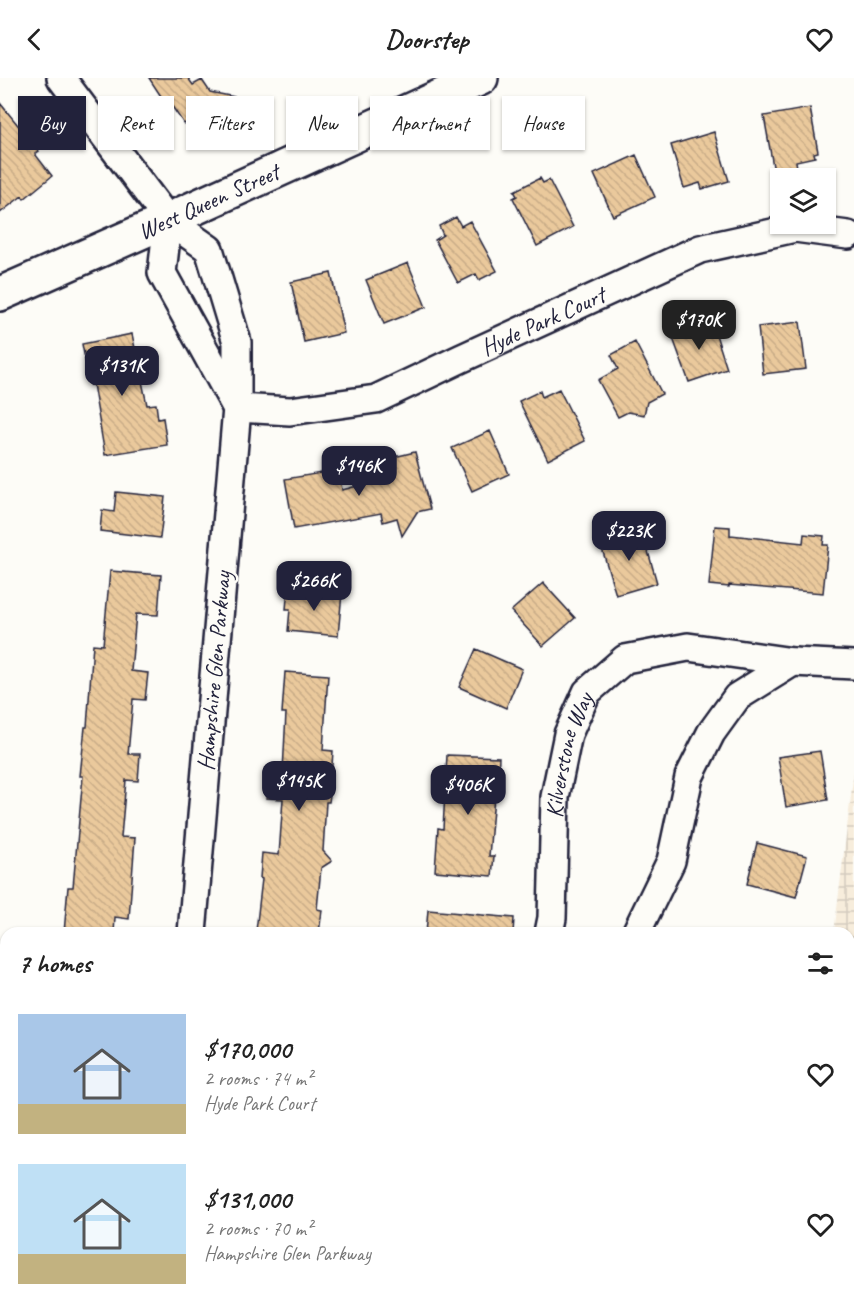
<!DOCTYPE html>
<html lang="en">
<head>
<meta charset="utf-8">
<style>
	body { margin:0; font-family:Caveat,sans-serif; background:#f6f6f6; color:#222; height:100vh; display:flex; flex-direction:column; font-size:22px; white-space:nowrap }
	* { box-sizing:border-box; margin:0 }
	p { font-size:20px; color:#767676 }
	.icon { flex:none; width:33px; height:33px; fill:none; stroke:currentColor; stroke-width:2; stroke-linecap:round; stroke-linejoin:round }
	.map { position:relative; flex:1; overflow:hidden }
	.side { position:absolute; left:0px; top:849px; width:855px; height:386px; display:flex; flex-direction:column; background:#fff; border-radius:18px 18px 0 0; box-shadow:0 2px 4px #0004 }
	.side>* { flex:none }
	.top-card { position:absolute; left:18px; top:18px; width:819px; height:54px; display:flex; gap:12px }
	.buttons { position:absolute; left:770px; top:90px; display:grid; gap:12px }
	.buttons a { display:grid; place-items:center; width:66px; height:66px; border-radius:0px; background:#fff; box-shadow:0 2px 4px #0004; font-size:30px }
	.price { position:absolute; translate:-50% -51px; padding:0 14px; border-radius:12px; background:#22223b; color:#fff; font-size:20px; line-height:39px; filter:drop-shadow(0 2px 3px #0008) }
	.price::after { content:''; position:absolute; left:50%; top:36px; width:18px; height:14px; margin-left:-9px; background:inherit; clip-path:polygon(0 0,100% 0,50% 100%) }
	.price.active { background:#222; color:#fff }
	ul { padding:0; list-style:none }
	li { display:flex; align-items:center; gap:18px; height:150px; padding:0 18px }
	li span { display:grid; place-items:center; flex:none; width:168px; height:120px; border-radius:0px; color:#555 }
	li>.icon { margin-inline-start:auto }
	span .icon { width:72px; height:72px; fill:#fffc; stroke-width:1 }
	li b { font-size:26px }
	h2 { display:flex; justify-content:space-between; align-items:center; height:72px; padding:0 18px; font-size:26px }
	.chip { padding:0 21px; border-radius:0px; background:#fff; box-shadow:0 2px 4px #0004; font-size:21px; line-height:54px }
	.chip.active { background:#22223b; color:#fff }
	header { display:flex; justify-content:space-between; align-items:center; height:78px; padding:0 18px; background:#fff; font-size:27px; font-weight:700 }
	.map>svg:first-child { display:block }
	.built { fill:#f7eddc }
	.industrial { fill:url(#industrial-grid) }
	.building { fill:url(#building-back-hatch); stroke:#22223b; stroke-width:1.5 }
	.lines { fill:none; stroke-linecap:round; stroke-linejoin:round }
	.street-casing { stroke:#22223b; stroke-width:32 }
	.secondary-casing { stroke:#22223b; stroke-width:38 }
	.street { stroke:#fdfcf7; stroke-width:27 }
	.secondary { stroke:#fdfcf7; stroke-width:33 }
	.rail-casing { stroke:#22223b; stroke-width:7 }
	.rail { stroke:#fdfcf7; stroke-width:4.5; stroke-dasharray:14; stroke-linecap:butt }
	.labels { text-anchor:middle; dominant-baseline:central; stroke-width:5; stroke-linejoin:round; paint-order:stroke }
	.street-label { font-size:24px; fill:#22223b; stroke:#fdfcf7 }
</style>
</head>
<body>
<header><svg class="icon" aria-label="back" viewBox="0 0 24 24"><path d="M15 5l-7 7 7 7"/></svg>Doorstep<svg class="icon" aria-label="heart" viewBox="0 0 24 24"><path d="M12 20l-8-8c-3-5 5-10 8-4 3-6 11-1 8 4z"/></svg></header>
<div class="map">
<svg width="854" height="1234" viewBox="0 0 854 1234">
	<defs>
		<pattern id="industrial-grid" width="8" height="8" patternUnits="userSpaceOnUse" patternTransform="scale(1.5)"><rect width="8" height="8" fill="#f7eddc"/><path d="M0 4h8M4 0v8" fill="none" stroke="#d3cbbe"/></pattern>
		<pattern id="building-back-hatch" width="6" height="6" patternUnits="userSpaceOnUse" patternTransform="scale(1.5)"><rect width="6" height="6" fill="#eac99c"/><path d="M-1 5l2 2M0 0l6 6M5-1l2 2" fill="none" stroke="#c8ac87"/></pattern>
	</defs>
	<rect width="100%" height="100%" fill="#fdfcf7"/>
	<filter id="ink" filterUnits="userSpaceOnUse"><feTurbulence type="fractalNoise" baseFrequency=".0167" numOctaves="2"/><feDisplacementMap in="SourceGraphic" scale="12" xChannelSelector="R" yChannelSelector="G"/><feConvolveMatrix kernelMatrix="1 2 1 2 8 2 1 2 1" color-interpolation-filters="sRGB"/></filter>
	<g filter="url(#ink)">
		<path class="built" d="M 854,989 L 854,1037 L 849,1040 L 849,991 Z
			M 423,1228 L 511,1228 L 511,1229 L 501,1234 L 413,1234 Z"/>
		<path class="industrial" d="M 854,693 L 854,985 L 849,987 L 849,855 L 834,855 Z"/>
		<path class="building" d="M 149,0 L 188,0 L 193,7 L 202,2 L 210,14 L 235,19 L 184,46 L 169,24 L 166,26 Z
			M 0,25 L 39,73 L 35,76 L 52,98 L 24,121 L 22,118 L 0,135 Z
			M 810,30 L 818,74 L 814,75 L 815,79 L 796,83 L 797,90 L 774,94 L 764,38 Z
			M 714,54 L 729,103 L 702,111 L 700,105 L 684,110 L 671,67 Z
			M 636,77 L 655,119 L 613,138 L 594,96 Z
			M 540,100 L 543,105 L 549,102 L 573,149 L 537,168 L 513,120 L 517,118 L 514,113 Z
			M 456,139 L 461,148 L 470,143 L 497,193 L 479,202 L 476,196 L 458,205 L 435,162 L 443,157 L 439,148 Z
			M 408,185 L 426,229 L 384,246 L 366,202 Z
			M 331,195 L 344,255 L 304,264 L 291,204 Z
			M 712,244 L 727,291 L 689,304 L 670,252 L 689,246 L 691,251 Z
			M 800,244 L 806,291 L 763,296 L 758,249 Z
			M 132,256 L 147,327 L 156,326 L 158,341 L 163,340 L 167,367 L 105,377 L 93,306 L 90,307 L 82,266 Z
			M 635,264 L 662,316 L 647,324 L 644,337 L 628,334 L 618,339 L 598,302 L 618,291 L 611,277 Z
			M 559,311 L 585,363 L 548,382 L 519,323 L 540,313 L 542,319 Z
			M 490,353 L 509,396 L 472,413 L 452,370 Z
			M 415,374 L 430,431 L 417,434 L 402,458 L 397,440 L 383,444 L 381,435 L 294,451 L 285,401 L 339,392 L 342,412 L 395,398 L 390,380 Z
			M 116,414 L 165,419 L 160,460 L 100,453 L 102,432 L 114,434 Z
			M 715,448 L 730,449 L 730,459 L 731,457 L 803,465 L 804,456 L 824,458 L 823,467 L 828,467 L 823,515 L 729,507 L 729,509 L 709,507 Z
			M 642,452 L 657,505 L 616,517 L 600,464 Z
			M 110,493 L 161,497 L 158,537 L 136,536 L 131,593 L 148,595 L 145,622 L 133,621 L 128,676 L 140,676 L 138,703 L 126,702 L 121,759 L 135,760 L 129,841 L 115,839 L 114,855 L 64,855 L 68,809 L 73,809 L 83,698 L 80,698 L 85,649 L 87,649 L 93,566 L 103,567 Z
			M 543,505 L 575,540 L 543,568 L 511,533 Z
			M 288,510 L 342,515 L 338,558 L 288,553 L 290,531 L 286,531 Z
			M 476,571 L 522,591 L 506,630 L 459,609 Z
			M 285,594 L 328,597 L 323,672 L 333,673 L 330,717 L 329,724 L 326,724 L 323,773 L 332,783 L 321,790 L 317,831 L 322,832 L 319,855 L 277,855 L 256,853 L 262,801 L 260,800 L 262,775 L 279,777 L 283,721 L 266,720 L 268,692 L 283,693 L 286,635 L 282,635 Z
			M 820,673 L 828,722 L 786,729 L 778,679 Z
			M 447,677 L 499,679 L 497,719 L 494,719 L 489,778 L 494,778 L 492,798 L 435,793 L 438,750 L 443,751 Z
			M 757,765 L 807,778 L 796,819 L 747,806 Z
			M 428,832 L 514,840 L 513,855 L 426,855 Z"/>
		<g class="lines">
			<g class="street-casing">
				<g id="street">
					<path d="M 61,0 L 168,142 L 209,171 L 237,264 L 237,330 L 192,855"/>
					<path d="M 168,142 L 162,195 L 236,329"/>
					<path id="s1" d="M 237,330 L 290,333 L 376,321 L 460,281 L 700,171 L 795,150 L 848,157"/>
					<path id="s2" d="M 549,855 L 552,840 L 555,719 L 568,656 L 587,614 L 625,581 L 688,569 L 793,584 L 854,587"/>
					<path d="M 636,855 L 671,783 L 689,699 L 711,655 L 737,619 L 793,584"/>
					<path d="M 0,909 L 6,910"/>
					<path d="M 0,1188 L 6,1185"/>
				</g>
			</g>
			<g class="secondary-casing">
				<g id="secondary">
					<path id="s3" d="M 0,216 L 168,142 L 481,0"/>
					<path d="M 849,1112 L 854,1109"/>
					<path d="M 630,1234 L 639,1228"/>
				</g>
			</g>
			<use href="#street" class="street"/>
			<use href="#secondary" class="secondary"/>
			<g class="rail-casing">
				<path id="rail" d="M 849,1017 L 854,1014
					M 460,1234 L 469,1228"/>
			</g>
			<use href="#rail" class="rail"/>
		</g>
	</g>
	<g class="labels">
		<g class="street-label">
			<text stroke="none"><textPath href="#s3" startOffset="228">West Queen Street</textPath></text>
			<text stroke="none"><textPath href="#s1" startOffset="324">Hyde Park Court</textPath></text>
			<text transform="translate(214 593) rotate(-85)">Hampshire Glen Parkway</text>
			<text stroke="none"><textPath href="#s2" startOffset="180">Kilverstone Way</textPath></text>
		</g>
	</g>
</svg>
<div class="buttons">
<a><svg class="icon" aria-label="layers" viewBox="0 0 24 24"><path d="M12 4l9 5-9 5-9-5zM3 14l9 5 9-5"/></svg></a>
</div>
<b class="price active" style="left:699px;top:273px">$170K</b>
<b class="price" style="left:122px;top:319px">$131K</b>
<b class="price" style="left:359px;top:419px">$146K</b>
<b class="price" style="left:629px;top:484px">$223K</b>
<b class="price" style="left:314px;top:534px">$266K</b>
<b class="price" style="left:299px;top:734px">$145K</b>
<b class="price" style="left:468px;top:738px">$406K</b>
<div class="top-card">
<a class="chip active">Buy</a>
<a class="chip">Rent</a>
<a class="chip">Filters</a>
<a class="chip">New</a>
<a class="chip">Apartment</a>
<a class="chip">House</a>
</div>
<section class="side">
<h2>7 homes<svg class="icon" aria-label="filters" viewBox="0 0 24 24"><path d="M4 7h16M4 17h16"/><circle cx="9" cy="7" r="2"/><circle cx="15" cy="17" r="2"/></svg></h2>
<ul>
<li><span style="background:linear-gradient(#a9c7e8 75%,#c2b280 0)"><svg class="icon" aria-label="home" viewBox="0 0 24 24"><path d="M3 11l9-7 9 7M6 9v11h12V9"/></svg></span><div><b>$170,000</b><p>2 rooms · 74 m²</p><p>Hyde Park Court</p></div><svg class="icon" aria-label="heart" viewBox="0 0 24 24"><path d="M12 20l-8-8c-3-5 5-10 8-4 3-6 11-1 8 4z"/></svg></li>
<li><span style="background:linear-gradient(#bfe0f5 75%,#c2b280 0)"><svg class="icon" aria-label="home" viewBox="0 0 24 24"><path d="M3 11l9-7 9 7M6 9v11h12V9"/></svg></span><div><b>$131,000</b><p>2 rooms · 70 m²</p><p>Hampshire Glen Parkway</p></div><svg class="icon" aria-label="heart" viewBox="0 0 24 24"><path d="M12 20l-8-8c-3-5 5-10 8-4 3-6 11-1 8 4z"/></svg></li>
</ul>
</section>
</div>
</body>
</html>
